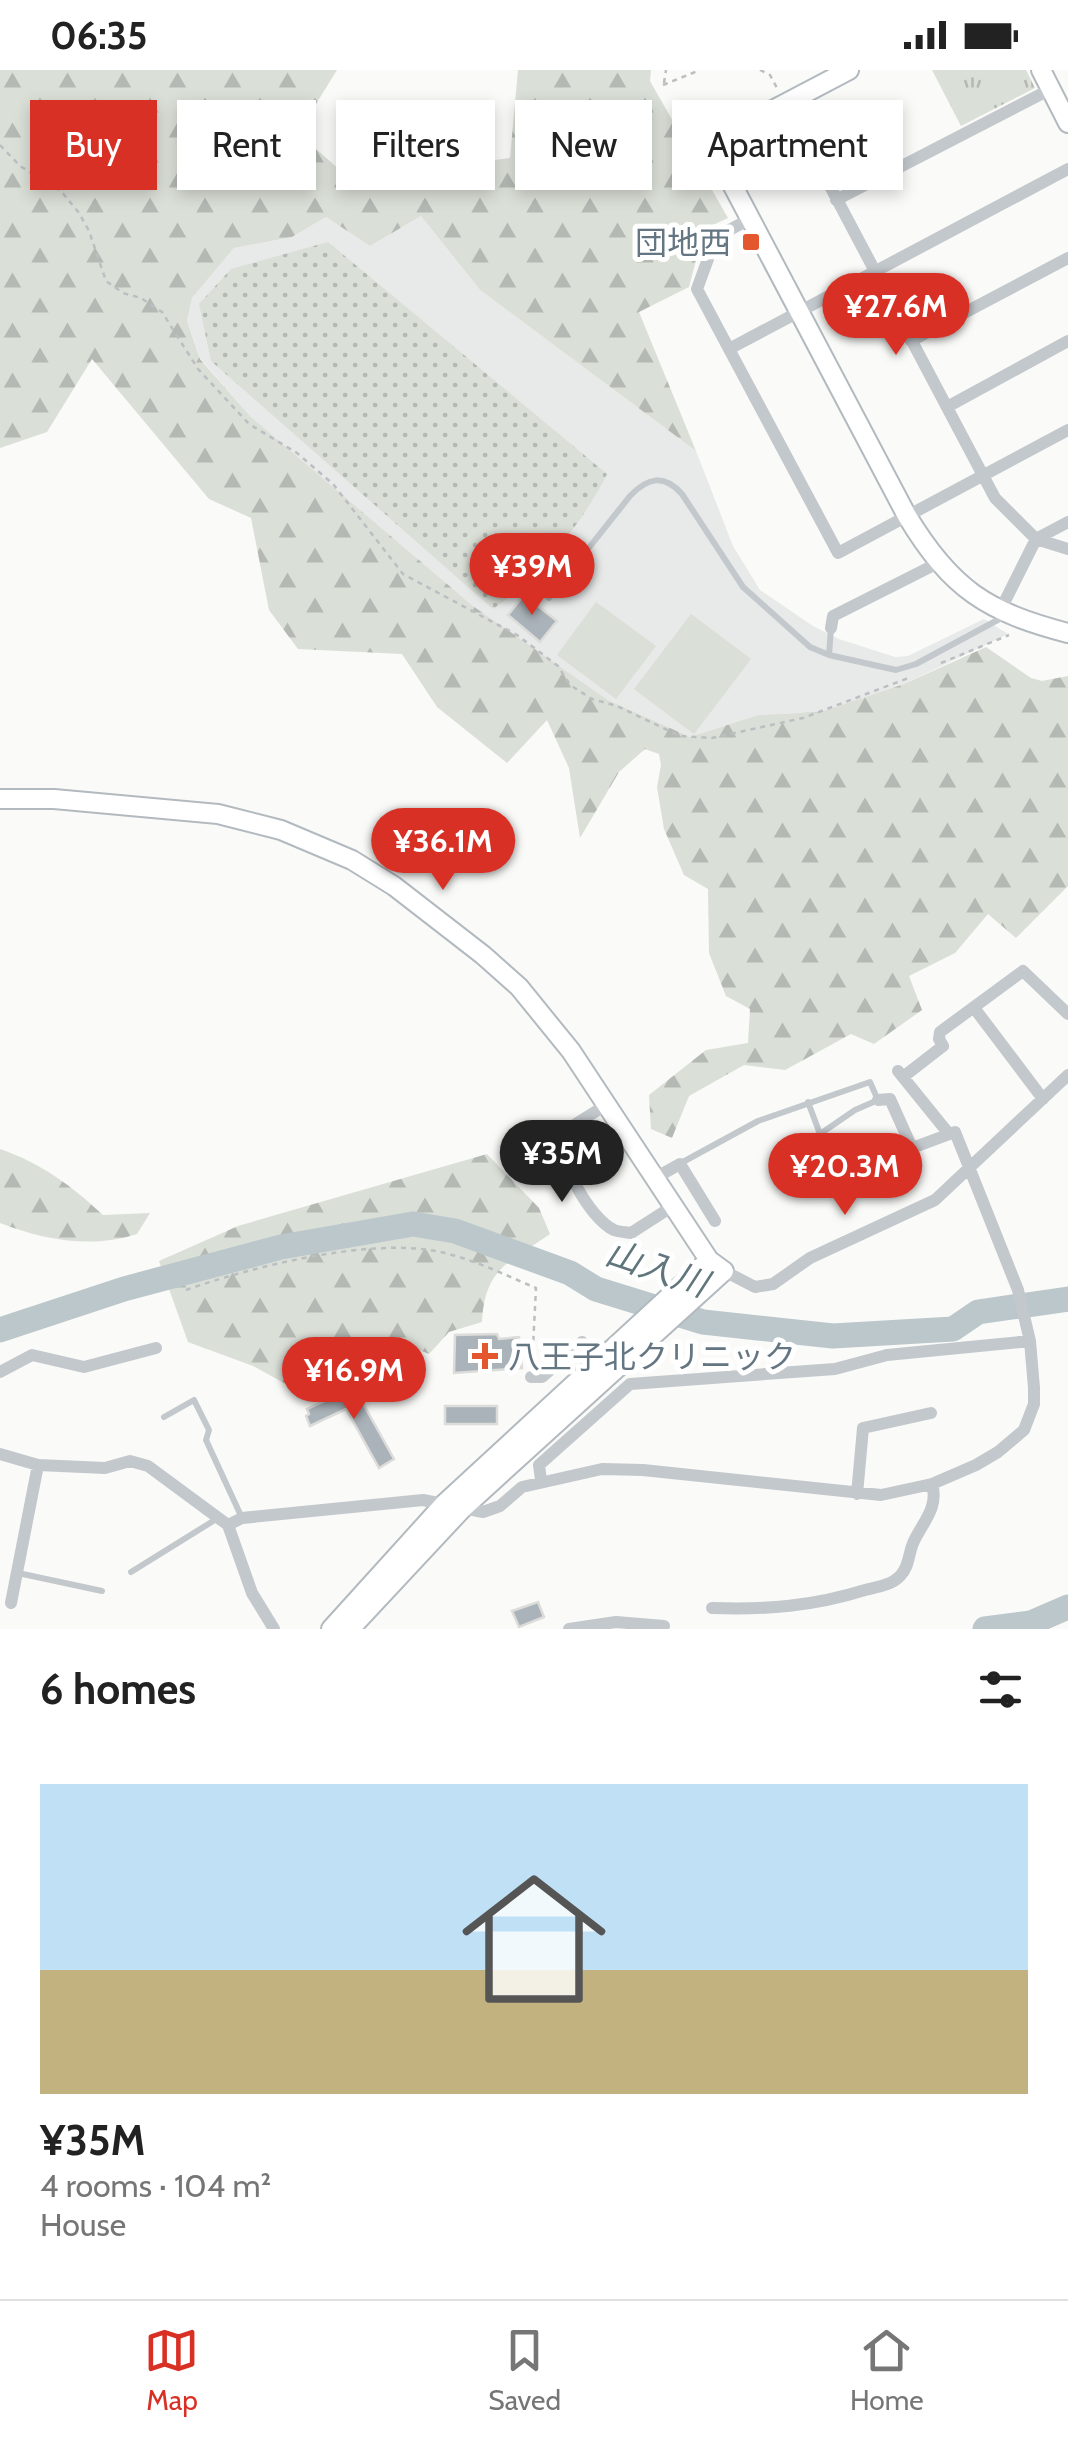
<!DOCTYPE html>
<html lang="en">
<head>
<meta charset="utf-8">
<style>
	body { margin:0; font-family:Cabin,"Noto Sans JP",sans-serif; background:#f2f2f2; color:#222; height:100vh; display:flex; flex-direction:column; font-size:38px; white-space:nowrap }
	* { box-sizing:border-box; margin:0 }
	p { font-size:32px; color:#767676 }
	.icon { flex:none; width:55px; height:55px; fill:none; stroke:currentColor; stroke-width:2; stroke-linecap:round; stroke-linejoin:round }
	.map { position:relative; height:1559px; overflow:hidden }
	.side { display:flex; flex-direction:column; background:#fff; flex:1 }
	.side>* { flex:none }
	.hud { position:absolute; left:30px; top:30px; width:1010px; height:90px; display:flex; gap:20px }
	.price { position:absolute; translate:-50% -85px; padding:0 22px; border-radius:35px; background:#d93025; color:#fff; font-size:32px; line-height:65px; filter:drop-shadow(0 2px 5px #0008) }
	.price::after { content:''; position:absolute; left:50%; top:60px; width:30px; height:22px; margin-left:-15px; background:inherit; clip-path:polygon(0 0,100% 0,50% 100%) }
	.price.selected { background:#222; color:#fff }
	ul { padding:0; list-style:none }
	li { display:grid; align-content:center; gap:20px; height:530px; padding:0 40px }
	li span { display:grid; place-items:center; height:310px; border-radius:0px; color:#555 }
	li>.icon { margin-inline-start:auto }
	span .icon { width:180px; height:180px; fill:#fffc; stroke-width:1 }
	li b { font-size:42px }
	h2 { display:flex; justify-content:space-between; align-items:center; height:120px; padding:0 40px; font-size:42px }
	.chip { padding:0 35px; border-radius:0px; background:#fff; box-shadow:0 5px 15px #0003; font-size:35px; line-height:90px }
	.chip.selected { background:#d93025; color:#fff }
	.status { display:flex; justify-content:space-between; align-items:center; height:70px; padding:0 50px; background:#fff; direction:ltr }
	.status svg { height:28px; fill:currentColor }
	.dock { display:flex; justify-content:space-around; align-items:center; height:140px; border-top:2px solid #e0e0e0; background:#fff; font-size:28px; color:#767676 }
	.dock a { display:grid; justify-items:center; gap:5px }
	.dock .selected { color:#d93025 }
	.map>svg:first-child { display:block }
	.built { fill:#e8e9e9 }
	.grass { fill:url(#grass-dots) }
	.forest { fill:url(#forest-firs) }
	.park { fill:url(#park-tufts) }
	.pitch { fill:#dadfd7 }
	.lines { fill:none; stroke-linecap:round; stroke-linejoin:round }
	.river { stroke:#bbc7cb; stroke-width:25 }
	.building { fill:#aab3b9; stroke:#dcdcda; stroke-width:2.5 }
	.secondary-casing { stroke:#b3babf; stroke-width:22 }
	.path { stroke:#bbbfc2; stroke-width:2.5; stroke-dasharray:5 5; stroke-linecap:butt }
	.lane { stroke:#c3c8cc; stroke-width:6 }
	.street { stroke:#c3c8cc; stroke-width:12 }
	.secondary { stroke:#fff; stroke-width:18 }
	.poi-dot { fill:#e4572e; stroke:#fff; stroke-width:4 }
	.labels { text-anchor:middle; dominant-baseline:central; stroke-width:10; stroke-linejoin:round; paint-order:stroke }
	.poi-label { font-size:32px; fill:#657683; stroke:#fff; text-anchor:end }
	.water-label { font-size:35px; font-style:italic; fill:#60757c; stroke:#fff }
</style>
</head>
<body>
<div class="status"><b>06:35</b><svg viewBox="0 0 49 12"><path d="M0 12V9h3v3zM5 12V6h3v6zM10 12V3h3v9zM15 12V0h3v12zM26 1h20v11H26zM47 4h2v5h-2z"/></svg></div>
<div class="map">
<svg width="1068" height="1559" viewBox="0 0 1068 1559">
	<defs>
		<pattern id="grass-dots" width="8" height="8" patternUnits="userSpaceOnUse" patternTransform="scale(2.5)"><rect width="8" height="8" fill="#dadfd7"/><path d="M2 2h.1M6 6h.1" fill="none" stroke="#b4b9b4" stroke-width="1.8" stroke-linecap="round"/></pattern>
		<pattern id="forest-firs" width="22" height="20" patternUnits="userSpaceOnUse" patternTransform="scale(2.5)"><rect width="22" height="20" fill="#dadfd7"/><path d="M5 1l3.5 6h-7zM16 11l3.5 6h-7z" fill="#b4b9b4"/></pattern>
		<pattern id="park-tufts" width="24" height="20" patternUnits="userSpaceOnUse" patternTransform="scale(2.5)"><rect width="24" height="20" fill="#dadfd7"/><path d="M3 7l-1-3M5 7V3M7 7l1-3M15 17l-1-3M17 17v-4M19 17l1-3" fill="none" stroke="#b4b9b4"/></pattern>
	</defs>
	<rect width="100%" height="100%" fill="#fafaf8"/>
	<path class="built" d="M 421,146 L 480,220 L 696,381 L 733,476 L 760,520 L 813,556 L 839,569 L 895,587 L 908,586 L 984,549 L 1008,564 L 904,614 L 820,642 L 758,645 L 690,667 L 608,630 L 473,536 L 251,347 L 200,288 L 187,251 L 192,228 L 234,178 L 292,167 L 326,147 L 370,176 Z"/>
	<path class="grass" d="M 328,172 L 607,404 C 584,451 537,510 493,539 L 211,291 L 199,234 L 231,199 Z"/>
	<path class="forest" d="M 0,0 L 337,0 L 298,63 L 350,109 L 510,88 L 518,0 L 651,0 L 650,11 L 728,148 L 704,159 L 689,217 L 639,242 L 696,381 L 480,220 L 421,146 L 370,176 L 326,147 L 292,167 L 234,178 L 192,228 L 187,251 L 200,289 L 251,347 L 473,536 L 608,630 L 690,667 L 758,645 L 820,642 L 904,614 L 986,577 L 1031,608 L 1042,611 L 1068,606 L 1068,816 L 1016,868 L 988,844 L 955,883 L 909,906 L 922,940 L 874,974 L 851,964 L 785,1000 L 744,995 L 689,1026 L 672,1068 L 651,1059 L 649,1025 L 706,980 L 748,973 L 750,939 L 726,926 L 709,883 L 708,819 L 684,805 L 664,759 L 657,717 L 661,695 L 659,684 L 645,679 L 619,702 L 580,768 L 569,698 L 547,650 L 507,693 L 437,637 L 402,584 L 298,579 L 269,540 L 251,448 L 209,429 L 92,289 L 47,362 L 0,378 Z
		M 0,1079 C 41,1093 72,1116 103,1145 L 150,1143 L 137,1164 C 91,1179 44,1170 0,1153 Z
		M 487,1084 L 539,1138 L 550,1164 C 509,1193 485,1197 482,1252 L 449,1262 L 429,1284 L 410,1276 L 295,1319 L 253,1296 L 188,1272 L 159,1191 L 238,1156 Z"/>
	<path class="park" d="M 932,0 L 1026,0 L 1035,18 L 961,56 Z"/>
	<path class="pitch" d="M 596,532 L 656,576 L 616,629 L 557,585 Z
		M 691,544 L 751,589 L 694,664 L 634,619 Z"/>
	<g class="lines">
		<path class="river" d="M 0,1260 L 124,1219 L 281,1177 L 413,1154 L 455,1161 L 570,1203 L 596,1219 L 703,1252 L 833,1266 L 953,1259 L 978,1242 L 1068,1229
			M 985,1559 L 1031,1553 L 1068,1537"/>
	</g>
	<path class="building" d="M 524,525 L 557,551 L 540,572 L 508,545 Z
		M 497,1264 L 499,1269 L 519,1267 L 522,1298 L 454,1303 L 455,1265 Z
		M 350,1319 L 352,1323 L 356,1321 L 394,1389 L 379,1398 L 346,1339 L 310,1356 L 306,1346 L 309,1344 L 307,1339 Z
		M 445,1336 L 497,1336 L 497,1354 L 445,1354 Z
		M 538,1532 L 544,1547 L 519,1557 L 512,1541 Z"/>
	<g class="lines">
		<g class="secondary-casing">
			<path id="secondary" d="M 849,0 L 733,61 L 725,73 L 724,99 L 907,446 C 951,519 987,542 1068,563
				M 1041,0 L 1068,53
				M 0,729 L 54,729 L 218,744 L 281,760 L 352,790 L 394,816 L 483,885 L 519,917 L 571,981 L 709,1190 L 724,1201 L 462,1439 L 350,1559
				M 331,1559 L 445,1433 L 709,1190"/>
		</g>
		<path class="path" d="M 760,0 L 770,5 L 778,20
			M 664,13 L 666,0
			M 663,15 L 700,0
			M 0,75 L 20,96 L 61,121 L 79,143 L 89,161 L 106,211 L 123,223 L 141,228 L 162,242 L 198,299 L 249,354 L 297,383 L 333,414 L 403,504 L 517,565 L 558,596 L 570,615 L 592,629 L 617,636 L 680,666 L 712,668 L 803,648 L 911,607
			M 941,593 L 1009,565
			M 186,1220 C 251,1197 367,1168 435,1181 C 469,1187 503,1204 536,1218 L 532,1296"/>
		<path class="lane" d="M 549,528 L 630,426 C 648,407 664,404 682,424 L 743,517 L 810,577 L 829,585 L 896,600 L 916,594 L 1007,545
			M 829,585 L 831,558
			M 808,1032 L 820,1064
			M 681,1093 L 758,1051 L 870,1012 L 878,1030 L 855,1040 L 820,1064 L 779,1083
			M 164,1347 L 194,1330 L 209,1360 L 206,1370 L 242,1448
			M 131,1502 L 218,1448
			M 18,1503 L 102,1521"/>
		<path class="street" d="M 786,33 L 995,428 L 1036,469 L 1068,479
			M 1068,99 L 729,279 L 838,483 L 1068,360
			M 836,130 L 1051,19
			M 911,271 L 1068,188
			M 729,279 L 697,219 L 716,167 L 750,149
			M 947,337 L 1068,271
			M 1000,541 L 1036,469 L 1068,452
			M 831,558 L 833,546 L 938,493
			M 975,939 L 1043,1029
			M 898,1001 L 949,1064
			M 903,1007 L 943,976 L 939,969 L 940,962 L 1023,901 L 1068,944
			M 606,1035 L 563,1062 C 556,1088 589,1148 614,1160 C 619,1162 625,1162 631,1163 L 673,1136
			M 655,1108 L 680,1094 L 715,1151
			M 724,1201 L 755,1217 L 773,1214 L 810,1188 L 935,1130 L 1068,1005
			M 0,1302 L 32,1285 L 84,1297 L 156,1278
			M 531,1307 L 542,1307 L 582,1272 L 599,1291
			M 0,1384 L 38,1395 L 105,1398 L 130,1391 L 148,1396 L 228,1455 L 252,1523 L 274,1559
			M 541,1410 L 539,1395 L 630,1314 L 835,1299 L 887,1285 L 1030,1271
			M 857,1424 L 863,1358 L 931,1343
			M 228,1455 L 242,1448 L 423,1430 L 483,1442 L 500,1436 L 522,1417 L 602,1399 L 643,1400 L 881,1425 L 932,1414 L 976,1395 L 998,1382 L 1024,1360 L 1034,1334 L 1034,1318 L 1030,1271 L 1018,1220 L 955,1062 L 912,1078 L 890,1029 L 878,1030
			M 11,1533 L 38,1395
			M 712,1538 C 766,1540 814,1536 865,1520 C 877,1517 892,1515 900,1506 C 910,1496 908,1483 914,1471 C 923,1452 939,1437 932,1414
			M 569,1559 L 616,1552 L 664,1556"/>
		<use href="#secondary" class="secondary"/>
	</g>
	<g class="poi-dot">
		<rect x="741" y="162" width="20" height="20" rx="5"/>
		<path d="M480 1271h10v10h10v10h-10v10h-10v-10h-10v-10h10z"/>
	</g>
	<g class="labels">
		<g class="poi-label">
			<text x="731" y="172">団地西</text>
			<text x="508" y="1286" text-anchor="start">八王子北クリニック</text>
		</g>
		<g class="water-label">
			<text transform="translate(657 1198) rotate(19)">山入川</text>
		</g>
	</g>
</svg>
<b class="price" style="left:896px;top:288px">¥27.6M</b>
<b class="price" style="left:532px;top:548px">¥39M</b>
<b class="price" style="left:443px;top:823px">¥36.1M</b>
<b class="price selected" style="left:562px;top:1135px">¥35M</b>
<b class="price" style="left:845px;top:1148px">¥20.3M</b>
<b class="price" style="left:354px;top:1352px">¥16.9M</b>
<div class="hud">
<a class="chip selected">Buy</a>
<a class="chip">Rent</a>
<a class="chip">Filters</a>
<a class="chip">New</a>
<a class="chip">Apartment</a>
</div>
</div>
<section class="side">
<h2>6 homes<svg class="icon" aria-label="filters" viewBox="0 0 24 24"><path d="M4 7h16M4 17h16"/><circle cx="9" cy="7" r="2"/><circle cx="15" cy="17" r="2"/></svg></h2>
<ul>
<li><span style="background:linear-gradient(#bfe0f5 60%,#c2b280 0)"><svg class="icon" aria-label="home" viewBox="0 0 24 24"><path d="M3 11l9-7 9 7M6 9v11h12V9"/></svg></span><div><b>¥35M</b><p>4 rooms · 104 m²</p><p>House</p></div></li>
</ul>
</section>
<nav class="dock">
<a class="selected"><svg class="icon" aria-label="map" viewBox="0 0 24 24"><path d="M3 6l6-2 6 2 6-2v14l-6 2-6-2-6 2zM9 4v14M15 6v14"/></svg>Map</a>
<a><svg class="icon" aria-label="saved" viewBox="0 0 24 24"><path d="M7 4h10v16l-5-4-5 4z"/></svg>Saved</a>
<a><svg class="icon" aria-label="home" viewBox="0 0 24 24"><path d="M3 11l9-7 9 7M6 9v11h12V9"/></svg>Home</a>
</nav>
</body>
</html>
